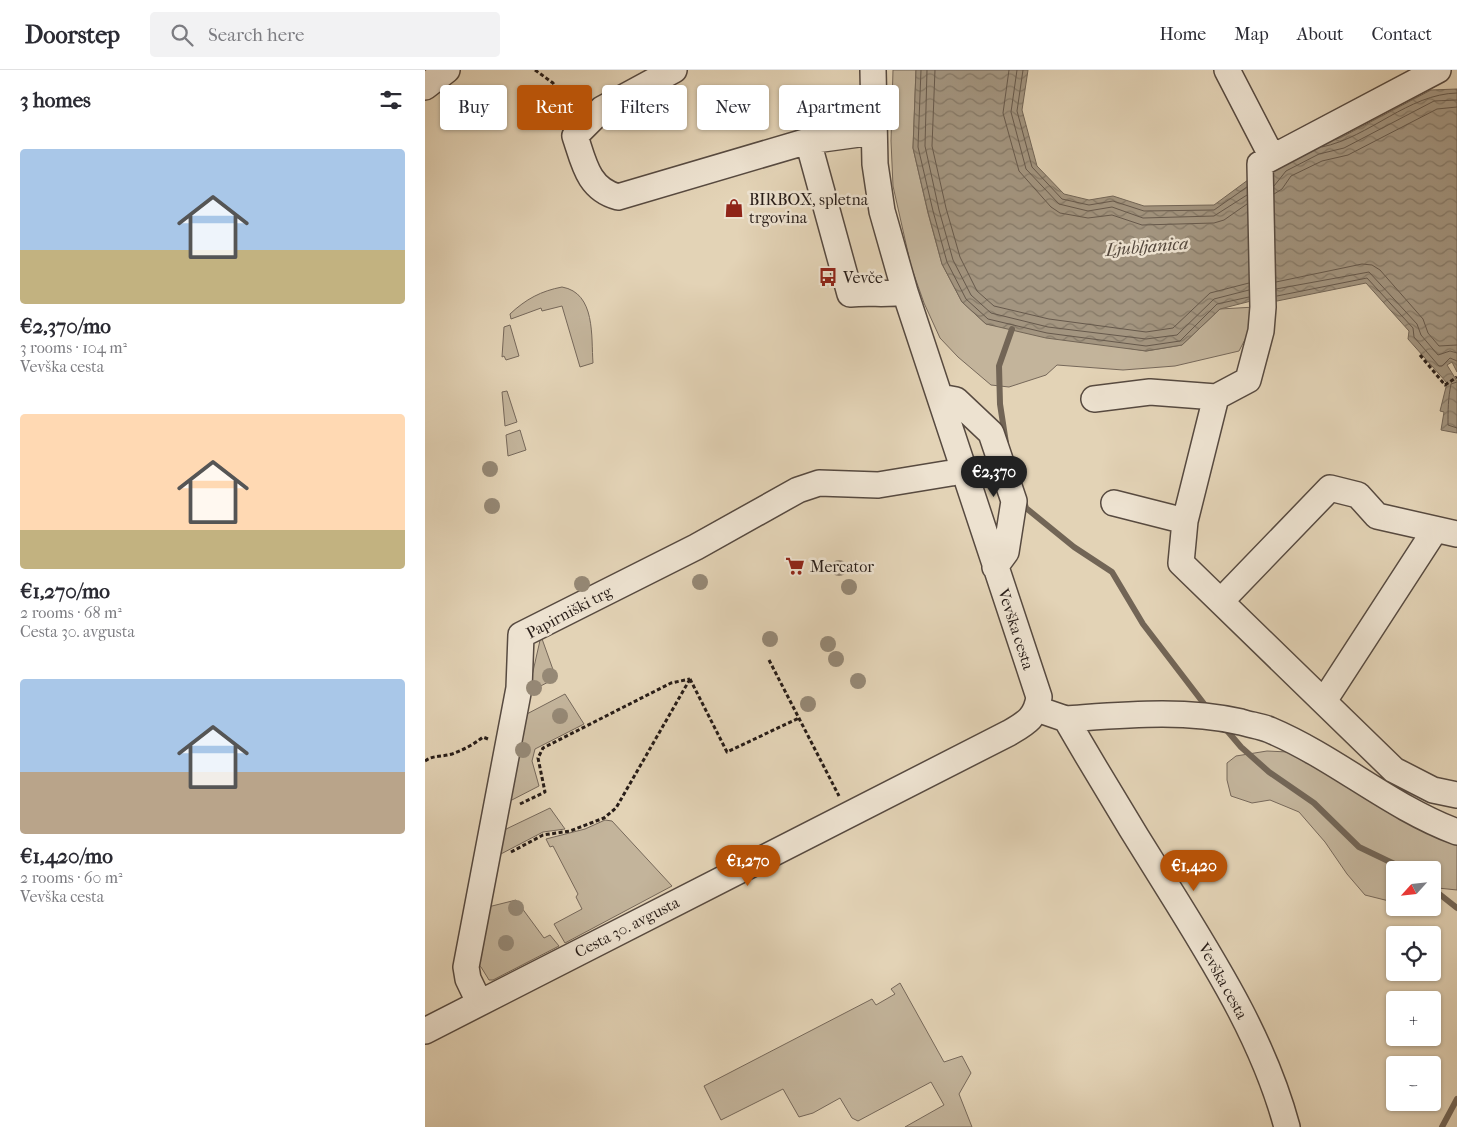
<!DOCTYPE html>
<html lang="en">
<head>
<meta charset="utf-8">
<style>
	body { margin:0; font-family:"IM FELL French Canon",serif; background:#f2f2f3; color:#2b2b33; height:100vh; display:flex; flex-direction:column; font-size:19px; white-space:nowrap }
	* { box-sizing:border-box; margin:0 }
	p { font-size:16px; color:#7c7c81 }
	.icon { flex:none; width:28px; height:28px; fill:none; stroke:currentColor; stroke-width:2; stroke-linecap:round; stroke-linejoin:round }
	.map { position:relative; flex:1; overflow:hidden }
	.sheet { display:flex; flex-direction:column; background:#fff; width:425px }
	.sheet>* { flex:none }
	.top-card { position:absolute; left:15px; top:15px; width:475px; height:45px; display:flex; gap:10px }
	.needle { width:32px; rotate:243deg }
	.fabs { position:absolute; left:961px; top:791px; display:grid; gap:10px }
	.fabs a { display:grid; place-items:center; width:55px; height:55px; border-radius:5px; background:#fff; box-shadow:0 1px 4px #0004; font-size:25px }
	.price { position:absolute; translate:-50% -42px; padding:0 11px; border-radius:18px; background:#b45309; color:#fff; font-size:16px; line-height:32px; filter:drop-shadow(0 1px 2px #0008) }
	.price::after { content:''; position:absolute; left:50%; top:30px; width:15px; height:11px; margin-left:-8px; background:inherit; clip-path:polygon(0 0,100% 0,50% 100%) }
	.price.active { background:#222; color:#fff }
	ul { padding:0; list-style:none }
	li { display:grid; align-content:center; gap:10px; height:265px; padding:0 20px }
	li span { display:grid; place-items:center; height:155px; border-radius:5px; color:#555 }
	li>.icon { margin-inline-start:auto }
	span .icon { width:90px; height:90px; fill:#fffc; stroke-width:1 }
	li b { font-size:21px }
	h2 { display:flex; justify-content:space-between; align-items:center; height:60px; padding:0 20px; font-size:21px }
	.tag { padding:0 18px; border-radius:5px; background:#fff; box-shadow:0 1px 4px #0004; font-size:18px; line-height:45px }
	.tag.active { background:#b45309; color:#fff }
	header { display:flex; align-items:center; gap:30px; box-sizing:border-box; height:70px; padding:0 25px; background:#fff; border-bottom:1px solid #e1e1e2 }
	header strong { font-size:24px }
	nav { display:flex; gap:28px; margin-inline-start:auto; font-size:18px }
	.search { width:350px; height:45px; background:#f2f2f3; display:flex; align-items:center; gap:12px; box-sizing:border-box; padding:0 18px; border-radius:5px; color:#7c7c81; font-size:19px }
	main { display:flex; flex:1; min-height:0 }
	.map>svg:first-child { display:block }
	.green { fill:#c3b49b; stroke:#76685a }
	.water { fill:url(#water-waves); stroke:#726556 }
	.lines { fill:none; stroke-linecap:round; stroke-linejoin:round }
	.shore { stroke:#66594c; stroke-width:1 }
	.stream { stroke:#726556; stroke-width:6 }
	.minor-casing { stroke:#574a40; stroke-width:28 }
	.path { stroke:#281d18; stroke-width:3; stroke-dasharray:4 2.5; stroke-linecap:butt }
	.minor { stroke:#ede2d0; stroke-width:25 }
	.tree { fill:#958875 }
	.labels { text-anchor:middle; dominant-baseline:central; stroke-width:5; stroke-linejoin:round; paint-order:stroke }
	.poi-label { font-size:16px; fill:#281d18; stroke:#ede2d0; text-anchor:start }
	.street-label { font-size:16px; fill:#281d18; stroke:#ede2d0 }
	.water-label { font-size:18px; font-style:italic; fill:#53473c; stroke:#ede2d0 }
</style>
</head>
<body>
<header>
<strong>Doorstep</strong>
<div class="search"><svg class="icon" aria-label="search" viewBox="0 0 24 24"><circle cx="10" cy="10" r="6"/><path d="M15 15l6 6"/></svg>Search here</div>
<nav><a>Home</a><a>Map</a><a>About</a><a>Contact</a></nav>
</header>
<main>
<section class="sheet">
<h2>3 homes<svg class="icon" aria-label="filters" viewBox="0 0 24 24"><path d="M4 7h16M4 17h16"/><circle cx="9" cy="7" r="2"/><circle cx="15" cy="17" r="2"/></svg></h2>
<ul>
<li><span style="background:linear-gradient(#a9c7e8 65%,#c2b280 0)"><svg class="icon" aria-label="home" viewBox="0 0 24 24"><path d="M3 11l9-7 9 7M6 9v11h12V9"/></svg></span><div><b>€2,370/mo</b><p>3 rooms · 104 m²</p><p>Vevška cesta</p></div></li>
<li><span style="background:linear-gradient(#ffd9b3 75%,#c2b280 0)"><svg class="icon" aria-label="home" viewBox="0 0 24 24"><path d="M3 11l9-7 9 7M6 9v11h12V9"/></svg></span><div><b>€1,270/mo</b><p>2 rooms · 68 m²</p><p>Cesta 30. avgusta</p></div></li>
<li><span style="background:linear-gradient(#a9c7e8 60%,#b9a48a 0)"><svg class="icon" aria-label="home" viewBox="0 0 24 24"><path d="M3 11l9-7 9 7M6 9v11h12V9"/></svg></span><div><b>€1,420/mo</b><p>2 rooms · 60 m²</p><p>Vevška cesta</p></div></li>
</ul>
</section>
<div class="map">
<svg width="1032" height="1057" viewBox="0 0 1032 1057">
	<defs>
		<pattern id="water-waves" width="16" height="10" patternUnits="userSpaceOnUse" patternTransform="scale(1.25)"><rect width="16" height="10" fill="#a39580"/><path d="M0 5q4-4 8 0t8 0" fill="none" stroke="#857968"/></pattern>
	</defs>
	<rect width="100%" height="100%" fill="#e3d3b6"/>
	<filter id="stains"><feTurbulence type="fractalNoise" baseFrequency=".004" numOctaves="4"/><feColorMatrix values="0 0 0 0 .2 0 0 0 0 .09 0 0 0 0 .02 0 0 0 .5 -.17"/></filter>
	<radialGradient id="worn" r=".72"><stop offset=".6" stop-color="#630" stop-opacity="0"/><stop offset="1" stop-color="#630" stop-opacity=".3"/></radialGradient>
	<path class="green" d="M 468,0 L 491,0 L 488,78 L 503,143 L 517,194 L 537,232 L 561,254 L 721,281 L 757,275 L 795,239 L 830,237 L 827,256 L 814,281 L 750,296 L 698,300 L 632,295 L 621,305 L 584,317 L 566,315 L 533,287 L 515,268 L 499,233 L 486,196 L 468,116 L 466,71 Z
		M 137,217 C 171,223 166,267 168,293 L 155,297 L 137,236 L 117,241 L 116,238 L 86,249 L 85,244 C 101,229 116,221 137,217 Z
		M 85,255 L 94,286 L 81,290 L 79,286 L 77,287 L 79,257 Z
		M 82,321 L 92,352 L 80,356 L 77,322 Z
		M 95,360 L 101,380 L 83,386 L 81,365 Z
		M 116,566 L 131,608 L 106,621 L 104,619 Z
		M 140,624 L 159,654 L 110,679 L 107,691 L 114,716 L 83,732 L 98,646 Z
		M 842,681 L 863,682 L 1032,772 L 1032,820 L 1013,818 L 1008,820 L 1008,800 L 970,800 L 970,830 L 964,831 L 940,825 L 922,804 L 900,772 L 874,742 L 845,730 L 827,733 L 806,726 L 802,710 L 802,693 L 811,686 Z
		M 125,738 L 140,759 L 118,762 L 72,786 L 77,761 Z
		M 180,750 L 187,751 L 247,816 L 140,873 L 129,854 L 157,839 L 151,827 L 153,824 L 128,776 L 125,777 L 121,769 L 160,759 Z
		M 91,830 L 119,868 L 125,865 L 134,876 L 68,910 L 64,910 L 56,897 L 52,895 L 63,837 Z
		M 475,913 L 519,992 L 537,986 L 546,1003 L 534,1024 L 547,1057 L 480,1057 L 519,1035 L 506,1012 L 433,1051 L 427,1048 L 415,1028 L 388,1043 L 374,1047 L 358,1019 L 296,1050 L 279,1016 L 447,929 L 451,935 L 470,924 L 466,919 Z"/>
	<path class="water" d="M 491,0 L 603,0 L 597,40 L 612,96 L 639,124 L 664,130 L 688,126 L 719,136 L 789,135 L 827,107 L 891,73 L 915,68 L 1006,20 L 1032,19 L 1032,302 L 1027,292 L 1022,295 L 1032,311 L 1032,363 L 1016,360 L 1019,342 L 1015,341 L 1022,313 L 983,269 L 984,261 L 941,213 L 852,231 L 830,230 L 795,239 L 757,275 L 721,281 L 621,268 L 561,254 L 537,232 L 517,194 L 503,142 L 488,78 Z"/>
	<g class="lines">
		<path class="shore" d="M 496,0 L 493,77 L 508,141 L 522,192 L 541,229 L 563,249 L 622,263 L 721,276 L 755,271 L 792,234 L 824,227
			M 502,0 L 500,76 L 514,140 L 528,190 L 546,225 L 566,243 L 623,257 L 721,269 L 752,265 L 789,229 L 824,220
			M 510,0 L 507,76 L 521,138 L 535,187 L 552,221 L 569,236 L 624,249 L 721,262 L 748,258 L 785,223 L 824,213
			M 584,0 L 578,43 L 594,101 L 626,137 L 635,143 L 663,148 L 687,145 L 717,155 L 789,153 L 799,150 L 822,134
			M 592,0 L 586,42 L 601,99 L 634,134 L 663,141 L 687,137 L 718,148 L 789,146 L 822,125
			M 598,0 L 592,41 L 607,97 L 637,129 L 664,135 L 688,131 L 719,141 L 789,140 L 822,117
			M 897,77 C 945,67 983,24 1032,23
			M 849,116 L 861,101 L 894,84 L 919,78 L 1009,31 L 1032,30
			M 849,124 L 857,119 L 866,106 L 897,91 L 923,85 L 1012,39 L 1032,37
			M 851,212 L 937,194 L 947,195 L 955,200 L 998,249 L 1003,263 L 1014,276 L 1032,275
			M 851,219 L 944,202 L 992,254 L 996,265 L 1013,285 L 1025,281 L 1032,283
			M 852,226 L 942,208 L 988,258 L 989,267 L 1014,296 L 1017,296 L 1025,288 L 1032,291
			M 1032,312 L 1026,314 C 1023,329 1023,340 1023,355 L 1032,358"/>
		<path class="stream" d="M 581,373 L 575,334 L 574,296 L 587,259
			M 599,431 L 601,438 L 649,477 L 687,502 L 718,554 L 783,639
			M 799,657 L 816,677 L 844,702 L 889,733 L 934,777 L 982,800
			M 1008,819 L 1032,838
			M 1017,1057 L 1032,1029"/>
		<g class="minor-casing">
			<path id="minor" d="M 249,0 L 177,39 L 150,66 C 159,93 163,119 193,127 L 383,71 L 449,62
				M 802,0 L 847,87
				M 0,17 L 22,0
				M 383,71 L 425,224 C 444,222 462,225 480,222
				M 515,327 L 531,330 L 566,363 L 589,431 L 581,482 L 570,497
				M 669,329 L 725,322 L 791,327 L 823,310 L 836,261 L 838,237 L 835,94 L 1013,0
				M 689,433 L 760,451 L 756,493 L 969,700 L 1008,720 L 1032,725
				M 760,451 L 791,327
				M 796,531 L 905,418 L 933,425 L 952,446 L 1032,464
				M 899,631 L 1010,460
				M 612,639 L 641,649 C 677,711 714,772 752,832 C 796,903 840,975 862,1057
				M 641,649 C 700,645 758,639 816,652 C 825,655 836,656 845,660 C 911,688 965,737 1032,762
				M 54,932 L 43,909 L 41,897 L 94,618 L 96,565 L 271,477 L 373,420 L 394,413 L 453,415 L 526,403 L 539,399
				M 0,961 L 584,663 C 601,653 611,648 614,627 L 480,222 L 457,141 L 450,94 L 448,0"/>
		</g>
		<path class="path" d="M 110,0 L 128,13 L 145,39
			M 995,285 L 1020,315 L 1032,307
			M 344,590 L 414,726
			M 265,609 L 302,682 L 374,648
			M 0,691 C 8,685 17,687 27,684 C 38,680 48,675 58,667 L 63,669
			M 95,734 L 120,722 L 113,688 L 118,678 L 246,613 L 265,609
			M 86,782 L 118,765 L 145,761 L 179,748 L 191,738 L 265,609"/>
		<use href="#minor" class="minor"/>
	</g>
	<g class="tree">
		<circle cx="65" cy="399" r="8"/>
		<circle cx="67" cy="436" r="8"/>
		<circle cx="414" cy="498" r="8"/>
		<circle cx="275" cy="512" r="8"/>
		<circle cx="157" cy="514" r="8"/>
		<circle cx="424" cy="517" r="8"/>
		<circle cx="345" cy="569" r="8"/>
		<circle cx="403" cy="574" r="8"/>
		<circle cx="411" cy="589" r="8"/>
		<circle cx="125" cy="606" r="8"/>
		<circle cx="433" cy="611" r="8"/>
		<circle cx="109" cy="618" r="8"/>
		<circle cx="383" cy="634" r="8"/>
		<circle cx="135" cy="646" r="8"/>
		<circle cx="98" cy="680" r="8"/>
		<circle cx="91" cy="838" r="8"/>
		<circle cx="81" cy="873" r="8"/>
	</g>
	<defs>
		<g id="shop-bare" transform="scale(1.5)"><path d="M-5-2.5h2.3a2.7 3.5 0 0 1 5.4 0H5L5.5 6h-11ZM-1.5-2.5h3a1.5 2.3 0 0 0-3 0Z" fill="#8f2418" stroke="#ede2d0" stroke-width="2.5" paint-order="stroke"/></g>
		<g id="bus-bare" transform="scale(1.5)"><path d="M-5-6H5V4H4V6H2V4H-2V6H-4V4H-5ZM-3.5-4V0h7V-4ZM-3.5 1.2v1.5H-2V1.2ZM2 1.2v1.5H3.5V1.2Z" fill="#8f2418" stroke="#ede2d0" stroke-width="2.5" paint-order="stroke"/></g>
		<g id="supermarket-bare" transform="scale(1.5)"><path d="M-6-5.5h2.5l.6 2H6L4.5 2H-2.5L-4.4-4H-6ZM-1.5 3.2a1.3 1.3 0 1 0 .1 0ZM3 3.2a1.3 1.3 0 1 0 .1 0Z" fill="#8f2418" stroke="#ede2d0" stroke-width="2.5" paint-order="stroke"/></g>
	</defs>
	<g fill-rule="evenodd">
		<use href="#shop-bare" x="309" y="138"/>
		<use href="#bus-bare" x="403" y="207"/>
		<use href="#supermarket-bare" x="370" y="496"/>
	</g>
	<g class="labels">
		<g class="poi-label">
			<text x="324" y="129">BIRBOX, spletna<tspan x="324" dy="18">trgovina</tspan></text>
			<text x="418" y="207">Vevče</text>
			<text x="385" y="496">Mercator</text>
		</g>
		<g class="street-label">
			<text transform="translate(144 542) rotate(-28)">Papirniški trg</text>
			<text transform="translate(591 559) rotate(72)">Vevška cesta</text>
			<text transform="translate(202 857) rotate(-27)">Cesta 30. avgusta</text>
			<text transform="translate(798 911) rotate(61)">Vevška cesta</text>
		</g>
		<g class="water-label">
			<text transform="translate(722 177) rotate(-5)">Ljubljanica</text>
		</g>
	</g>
	<rect width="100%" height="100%" filter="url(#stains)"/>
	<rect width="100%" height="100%" fill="url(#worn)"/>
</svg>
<div class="fabs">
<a><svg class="needle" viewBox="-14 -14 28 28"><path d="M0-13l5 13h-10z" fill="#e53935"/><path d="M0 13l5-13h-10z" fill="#7c7c81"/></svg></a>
<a><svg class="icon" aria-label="locate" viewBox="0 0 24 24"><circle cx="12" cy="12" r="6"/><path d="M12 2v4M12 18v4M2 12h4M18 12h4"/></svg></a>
<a>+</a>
<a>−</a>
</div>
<b class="price active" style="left:569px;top:428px">€2,370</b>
<b class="price" style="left:323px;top:817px">€1,270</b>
<b class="price" style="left:769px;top:822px">€1,420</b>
<div class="top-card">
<a class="tag">Buy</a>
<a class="tag active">Rent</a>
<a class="tag">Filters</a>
<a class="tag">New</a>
<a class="tag">Apartment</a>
</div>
</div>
</main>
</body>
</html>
